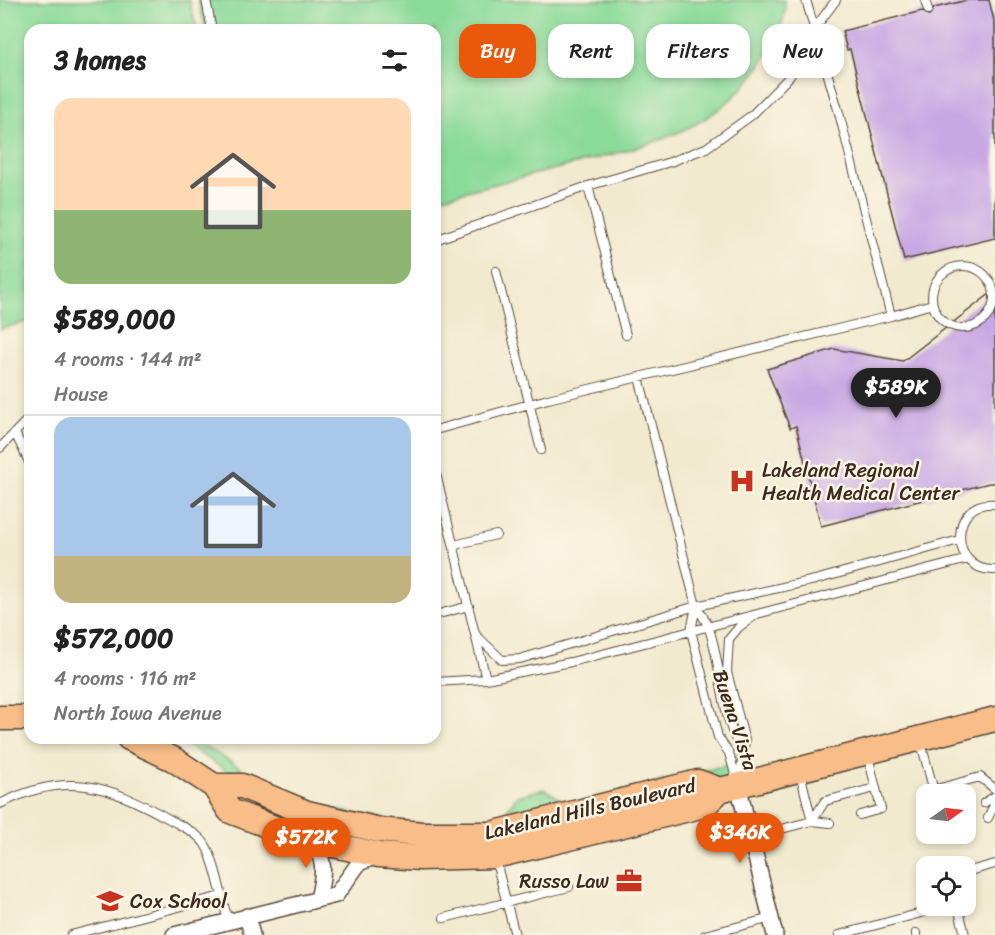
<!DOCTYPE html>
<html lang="en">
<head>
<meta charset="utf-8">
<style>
	body { margin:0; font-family:Sriracha,sans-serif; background:#f6f6f6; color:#222; height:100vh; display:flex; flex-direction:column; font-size:22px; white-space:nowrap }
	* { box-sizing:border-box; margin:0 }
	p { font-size:20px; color:#767676 }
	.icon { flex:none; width:33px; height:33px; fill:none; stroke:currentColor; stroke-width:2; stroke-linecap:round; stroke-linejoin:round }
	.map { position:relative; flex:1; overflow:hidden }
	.details { position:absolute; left:24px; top:24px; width:417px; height:720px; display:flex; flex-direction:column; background:#fff; border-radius:18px; box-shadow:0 3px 9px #0003 }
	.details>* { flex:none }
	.hud { position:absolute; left:459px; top:24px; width:446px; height:54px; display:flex; gap:12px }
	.needle { width:39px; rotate:76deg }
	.fabs { position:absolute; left:916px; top:784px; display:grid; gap:12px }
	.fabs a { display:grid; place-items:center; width:60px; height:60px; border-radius:12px; background:#fff; box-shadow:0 3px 9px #0003; font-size:30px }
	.price { position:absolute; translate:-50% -51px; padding:0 14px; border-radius:21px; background:#ea580c; color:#fff; font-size:20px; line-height:39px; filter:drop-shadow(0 2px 3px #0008) }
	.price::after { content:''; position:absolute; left:50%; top:36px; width:18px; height:14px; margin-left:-9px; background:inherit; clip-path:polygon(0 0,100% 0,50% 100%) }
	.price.active { background:#222; color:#fff }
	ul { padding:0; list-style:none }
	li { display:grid; align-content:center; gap:12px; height:318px; padding:0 30px }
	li+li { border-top:2px solid #e0e0e0 }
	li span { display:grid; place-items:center; height:186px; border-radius:18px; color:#555 }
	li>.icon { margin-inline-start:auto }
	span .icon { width:108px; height:108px; fill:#fffc; stroke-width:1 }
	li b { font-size:26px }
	h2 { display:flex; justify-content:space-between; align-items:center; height:72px; padding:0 30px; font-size:26px }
	.pill { padding:0 21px; border-radius:18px; background:#fff; box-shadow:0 3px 9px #0003; font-size:21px; line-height:54px }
	.pill.active { background:#ea580c; color:#fff }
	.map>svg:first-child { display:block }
	.green { fill:#8ada99; stroke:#62825c; stroke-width:1.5 }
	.building { fill:#c8a7e4 }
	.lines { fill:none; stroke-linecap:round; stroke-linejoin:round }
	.service-casing { stroke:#564739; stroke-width:10 }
	.minor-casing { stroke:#564739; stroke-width:18 }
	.primary-casing { stroke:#564739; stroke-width:27 }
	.service { stroke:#fff; stroke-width:8 }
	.minor { stroke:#fff; stroke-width:15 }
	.primary { stroke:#f8bd89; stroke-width:24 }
	.labels { text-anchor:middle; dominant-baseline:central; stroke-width:5; stroke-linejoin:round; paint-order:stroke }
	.poi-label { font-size:20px; fill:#3b2a1e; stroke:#fcf5e5; text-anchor:start }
	.street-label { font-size:20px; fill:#3b2a1e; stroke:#fcf5e5 }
</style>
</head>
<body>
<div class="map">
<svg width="995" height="935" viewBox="0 0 995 935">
	<rect width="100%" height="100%" fill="#fcf5e5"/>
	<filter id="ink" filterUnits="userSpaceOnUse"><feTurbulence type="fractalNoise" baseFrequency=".0167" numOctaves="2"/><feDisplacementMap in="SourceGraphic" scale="12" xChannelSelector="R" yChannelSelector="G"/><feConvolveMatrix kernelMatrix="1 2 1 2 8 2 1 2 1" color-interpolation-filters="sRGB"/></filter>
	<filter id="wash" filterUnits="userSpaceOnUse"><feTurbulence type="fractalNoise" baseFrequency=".008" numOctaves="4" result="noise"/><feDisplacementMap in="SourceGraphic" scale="24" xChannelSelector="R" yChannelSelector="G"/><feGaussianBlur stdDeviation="1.35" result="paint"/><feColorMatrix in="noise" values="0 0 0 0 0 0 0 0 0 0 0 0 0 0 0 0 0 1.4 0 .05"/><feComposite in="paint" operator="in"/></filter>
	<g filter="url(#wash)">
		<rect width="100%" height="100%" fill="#f2eacf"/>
		<path class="green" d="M 0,0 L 189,0 L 197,30 L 30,30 L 30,321 L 0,329 Z
			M 198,0 L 784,0 C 788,16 778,32 771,47 C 729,130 650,145 567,166 C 523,177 479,188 435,199 L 435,30 L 206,30 Z
			M 165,738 C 172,738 181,737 187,739 C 215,749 241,770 267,784 C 330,817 430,832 500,820 L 517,796 L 544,789 L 569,804 L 739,762 L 740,775 L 492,837 L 280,805 L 182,742 Z"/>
		<g id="blocks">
			<path class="building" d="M 968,0 L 989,0 L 995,25 L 995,238 L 904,260 L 850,49 L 847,50 L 842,31 L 922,11 L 929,16 L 934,8 Z
				M 995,290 L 995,483 L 989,483 L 821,526 L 796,426 L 790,428 L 767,369 L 834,349 L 903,361 Z"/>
		</g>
	</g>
	<g filter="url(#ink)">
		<use href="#blocks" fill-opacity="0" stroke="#564739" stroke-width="1.5"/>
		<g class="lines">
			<g class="service-casing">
				<path id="service" d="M 206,0 L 212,30
					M 925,0 L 928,10
					M 588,186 L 626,335
					M 435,240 L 588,186 L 670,162 L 706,148 L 752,115 L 790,76 L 805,54 L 815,28 L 836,0
					M932 297a31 31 0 1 1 62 0a31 31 0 1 1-62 0Z
					M 496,271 L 541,450
					M 891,316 L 932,304
					M 639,377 L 696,606 C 700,612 705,619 708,626 C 722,661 720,720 742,750
					M 435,430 L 548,399 L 891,316 L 839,113 L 806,0
					M 15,433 L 30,464
					M 0,448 L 30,417
					M 435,470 L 486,679 L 571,662 L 757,614
					M 995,504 C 949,499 948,572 995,570
					M 454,545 L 496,535
					M 696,606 L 691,631 L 718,737 L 729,753 L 737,781
					M 435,615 L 469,606
					M 476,635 L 502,660 L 520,659 L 696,606 L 815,580 L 959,540
					M 435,682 L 486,679
					M 921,743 L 935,795
					M 739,781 L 745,741 L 727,672 L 729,639 L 739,627 L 757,614 L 968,559
					M 933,790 L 980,777 L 995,789
					M 984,803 L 995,796
					M 0,804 C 66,770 108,785 169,819 C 181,826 199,833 206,846 C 216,863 222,900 228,921
					M 860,815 L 881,809 L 868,756
					M 988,818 L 995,803
					M 830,823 L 812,821 L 825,801 L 875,788
					M 751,837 L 812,821 L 800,773
					M 495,858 L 515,935
					M 966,872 L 995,864
					M 958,906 L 965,935
					M 444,918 L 569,887
					M 916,933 L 916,935
					M 71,935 L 221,896
					M 705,935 L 771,918
					M 839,935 L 925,912"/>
			</g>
			<g class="minor-casing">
				<path id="minor" d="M 738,785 L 775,935
					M 306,842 C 329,854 323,877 318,899
					M 247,916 L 252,935
					M 174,935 L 336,895 L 359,863 L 379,855"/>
			</g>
			<g class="primary-casing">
				<path id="primary" d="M 0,718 L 30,718
					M 129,738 L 173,759 L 214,786 L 230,811 L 298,837 L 379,855 L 420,858 L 495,856 L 705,805 L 720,790 L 995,719
					M 214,786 L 242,786 L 307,813 L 379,830 L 421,834 L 491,834 L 698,782 L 720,790"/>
			</g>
			<use href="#service" class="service"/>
			<use href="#minor" class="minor"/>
			<use href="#primary" class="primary"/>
		</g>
	</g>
	<defs>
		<g id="hospital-bare" transform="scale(2.07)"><path d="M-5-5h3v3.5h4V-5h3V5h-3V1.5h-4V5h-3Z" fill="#c8321e" stroke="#fcf5e5" stroke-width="2.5" paint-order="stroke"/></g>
		<g id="office-bare" transform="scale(2.07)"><path d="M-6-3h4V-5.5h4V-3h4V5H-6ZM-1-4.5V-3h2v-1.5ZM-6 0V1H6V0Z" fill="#c8321e" stroke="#fcf5e5" stroke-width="2.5" paint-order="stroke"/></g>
		<g id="school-bare" transform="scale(2.07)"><path d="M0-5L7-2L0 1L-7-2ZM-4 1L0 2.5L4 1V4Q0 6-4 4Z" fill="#c8321e" stroke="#fcf5e5" stroke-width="2.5" paint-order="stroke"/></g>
	</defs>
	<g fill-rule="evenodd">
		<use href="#hospital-bare" x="742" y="481"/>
		<use href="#office-bare" x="629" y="881"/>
		<use href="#school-bare" x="110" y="901"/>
	</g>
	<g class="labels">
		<g class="poi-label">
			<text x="762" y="470">Lakeland Regional<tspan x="762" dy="23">Health Medical Center</tspan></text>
			<text x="609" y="881" text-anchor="end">Russo Law</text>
			<text x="130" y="901">Cox School</text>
		</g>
		<g class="street-label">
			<text transform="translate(735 720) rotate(72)">Buena Vista</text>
			<text transform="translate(590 809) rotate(-13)">Lakeland Hills Boulevard</text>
		</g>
	</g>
</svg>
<div class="fabs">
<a><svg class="needle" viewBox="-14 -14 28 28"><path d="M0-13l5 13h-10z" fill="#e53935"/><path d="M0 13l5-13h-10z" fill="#767676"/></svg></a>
<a><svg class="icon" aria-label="locate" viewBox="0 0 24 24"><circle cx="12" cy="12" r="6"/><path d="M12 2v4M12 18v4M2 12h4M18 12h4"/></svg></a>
</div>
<b class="price active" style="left:896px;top:419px">$589K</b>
<b class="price" style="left:740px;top:864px">$346K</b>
<b class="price" style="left:306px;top:869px">$572K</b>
<div class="hud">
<a class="pill active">Buy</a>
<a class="pill">Rent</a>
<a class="pill">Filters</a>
<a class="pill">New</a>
</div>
<section class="details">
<h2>3 homes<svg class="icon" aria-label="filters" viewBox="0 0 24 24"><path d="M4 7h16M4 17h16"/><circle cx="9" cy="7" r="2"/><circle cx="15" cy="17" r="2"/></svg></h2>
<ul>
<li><span style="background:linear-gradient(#ffd9b3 60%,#8fb573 0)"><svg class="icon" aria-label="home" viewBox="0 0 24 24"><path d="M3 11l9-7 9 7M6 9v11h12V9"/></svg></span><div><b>$589,000</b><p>4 rooms · 144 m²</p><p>House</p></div></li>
<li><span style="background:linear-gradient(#a9c7e8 75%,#c2b280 0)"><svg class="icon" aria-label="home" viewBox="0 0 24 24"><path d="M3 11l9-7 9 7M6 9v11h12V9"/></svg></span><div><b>$572,000</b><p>4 rooms · 116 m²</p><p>North Iowa Avenue</p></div></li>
</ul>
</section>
</div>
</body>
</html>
